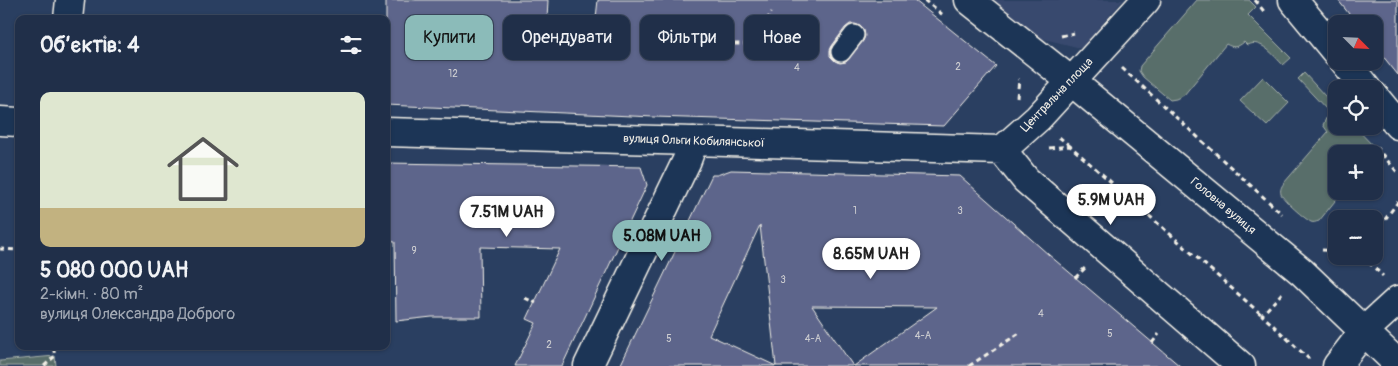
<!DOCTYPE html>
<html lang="uk">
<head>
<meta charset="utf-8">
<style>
	body { margin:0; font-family:Pangolin,sans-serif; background:#283750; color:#f1f3f6; height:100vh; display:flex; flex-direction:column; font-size:19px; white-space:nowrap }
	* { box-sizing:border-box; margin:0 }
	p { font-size:16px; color:#a2a9b4 }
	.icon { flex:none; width:28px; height:28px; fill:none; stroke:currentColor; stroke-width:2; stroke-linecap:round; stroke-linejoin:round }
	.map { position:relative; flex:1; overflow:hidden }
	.sheet { position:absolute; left:15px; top:15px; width:375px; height:335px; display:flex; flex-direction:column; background:#202f49; border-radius:10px; box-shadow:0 1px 4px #0004,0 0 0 1px #3d4a61 }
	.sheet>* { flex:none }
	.banner { position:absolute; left:405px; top:15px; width:475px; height:45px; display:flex; gap:10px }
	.needle { width:32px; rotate:114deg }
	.controls { position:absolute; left:1328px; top:15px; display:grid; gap:10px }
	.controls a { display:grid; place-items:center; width:55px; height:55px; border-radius:10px; background:#202f49; box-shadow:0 1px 4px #0004,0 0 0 1px #3d4a61; font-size:25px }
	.price { position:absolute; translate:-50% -42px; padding:0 11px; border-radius:18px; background:#fff; color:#222; font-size:16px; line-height:32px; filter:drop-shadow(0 1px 2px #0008) }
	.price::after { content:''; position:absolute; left:50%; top:30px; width:15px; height:11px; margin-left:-8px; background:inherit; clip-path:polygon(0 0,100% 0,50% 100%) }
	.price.on { background:#8bbbb9; color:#111 }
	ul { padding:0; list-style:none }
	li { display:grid; align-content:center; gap:10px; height:265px; padding:0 25px }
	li+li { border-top:1px solid #3d4a61 }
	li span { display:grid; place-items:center; height:155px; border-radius:10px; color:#555 }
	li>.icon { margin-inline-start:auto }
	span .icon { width:90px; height:90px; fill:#fffc; stroke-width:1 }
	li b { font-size:21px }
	h2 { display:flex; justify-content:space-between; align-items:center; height:60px; padding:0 25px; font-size:21px }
	.pill { padding:0 18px; border-radius:10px; background:#202f49; box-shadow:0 1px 4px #0004,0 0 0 1px #3d4a61; font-size:18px; line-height:45px }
	.pill.on { background:#8bbbb9; color:#111 }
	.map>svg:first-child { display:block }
	.built { fill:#394a6e }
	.green { fill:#586e6a; stroke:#a6b0a9 }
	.building { fill:#5d658b; stroke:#f4f1e8; fill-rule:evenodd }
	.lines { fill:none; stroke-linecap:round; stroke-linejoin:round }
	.lane-casing { stroke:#f4f1e8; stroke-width:22 }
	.street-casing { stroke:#f4f1e8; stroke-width:31 }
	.secondary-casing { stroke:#f4f1e8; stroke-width:31 }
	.primary-casing { stroke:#f4f1e8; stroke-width:31 }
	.path { stroke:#f4f1e8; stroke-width:3; stroke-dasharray:5 4; stroke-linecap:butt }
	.lane { stroke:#1d3557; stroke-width:19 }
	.street { stroke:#1d3557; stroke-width:28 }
	.secondary { stroke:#1d3557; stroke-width:28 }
	.primary { stroke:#1d3557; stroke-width:28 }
	.labels { text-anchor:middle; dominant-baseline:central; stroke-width:4; stroke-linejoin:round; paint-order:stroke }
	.number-label { font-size:10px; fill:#ceced1 }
	.street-label { font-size:12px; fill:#f4f1e8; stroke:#1d3557 }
</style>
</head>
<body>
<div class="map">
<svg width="1398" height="366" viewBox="0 0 1398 366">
	<rect width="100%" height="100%" fill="#2a3f61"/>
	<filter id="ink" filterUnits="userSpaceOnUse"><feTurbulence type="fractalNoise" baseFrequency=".02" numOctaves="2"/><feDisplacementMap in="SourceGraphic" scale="10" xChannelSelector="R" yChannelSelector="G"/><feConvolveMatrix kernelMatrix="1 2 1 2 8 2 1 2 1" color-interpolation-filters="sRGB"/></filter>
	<g filter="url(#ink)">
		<path class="built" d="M 990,0 L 1123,0 L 1081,48 L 1032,36 Z"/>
		<path class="green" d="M 1197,0 L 1249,0 L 1256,7 L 1248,15 L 1291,58 L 1283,65 C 1274,56 1261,38 1247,45 L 1244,42 C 1237,48 1233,48 1226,44 L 1184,95 L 1176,99 L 1170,100 L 1143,77 L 1139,71 L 1140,66 Z
			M 1304,73 L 1336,108 L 1336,126 L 1354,126 L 1376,149 L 1374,154 L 1336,154 L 1336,191 L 1343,191 L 1319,221 C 1315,222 1314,223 1311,222 C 1305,219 1283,200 1281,194 C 1280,190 1281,187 1284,183 L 1328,132 L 1323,125 L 1329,112 L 1298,79 Z
			M 1263,77 L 1289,103 L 1267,126 L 1240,101 Z
			M 55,356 L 56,366 L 0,366 L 0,361 Z"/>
		<path class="building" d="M 386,0 L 548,0 L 546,41 L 593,44 L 598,0 L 914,0 L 996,66 L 944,126 L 654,117 L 386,105 ZM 855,24 L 860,26 L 864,30 L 865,36 L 863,41 L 846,62 L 840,63 L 835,61 L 830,56 L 830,50 L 832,46 L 845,28 L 850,24 Z
			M 1338,0 L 1398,0 L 1398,75 L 1374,45 L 1374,24 L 1357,24 Z
			M 386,163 L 641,167 L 647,185 L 562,366 L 515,366 L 536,323 L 527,319 L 560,249 L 480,247 L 481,317 L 432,317 L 396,321 L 395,242 L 386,241 Z
			M 731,170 L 960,176 L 1049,255 L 1180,366 L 854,366 L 937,307 L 812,306 L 853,366 L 620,366 L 712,175 L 717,175 ZM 760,225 L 776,366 L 709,335 Z"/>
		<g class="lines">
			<g class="lane-casing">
				<path id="lane" d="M 841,52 L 854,35"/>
			</g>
			<g class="street-casing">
				<path id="street" d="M 1146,0 L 1038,118 L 1002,150 L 1026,180 L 1241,366
					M 68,19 L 70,0
					M 0,121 L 19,122
					M 386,132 L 1002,150
					M 588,366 L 687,160 L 694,141"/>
			</g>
			<g class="secondary-casing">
				<path id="secondary" d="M 1293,0 L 1336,52
					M 1344,61 L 1367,89
					M 1374,96 L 1398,125
					M 1337,366 L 1364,331 L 1398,300"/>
			</g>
			<g class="primary-casing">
				<path id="primary" d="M 969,0 L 1071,81 L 1302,272 L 1398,364"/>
			</g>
			<path class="path" d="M 924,0 L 943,15
				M 1255,0 L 1266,14
				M 1061,36 L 1074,33
				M 722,54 L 728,44 L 751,44 L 772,12
				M 1122,68 L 1282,214
				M 1017,97 L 1019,80 L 1018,79
				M 1059,137 L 1070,146
				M 1376,147 L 1398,173
				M 1049,148 L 1070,146 L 1262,315
				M 1374,234 L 1398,202
				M 0,249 L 19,250
				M 1322,250 L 1336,251
				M 1362,256 L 1383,276
				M 1075,278 L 1085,268
				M 1282,293 L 1262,315 L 1309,359
				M 525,298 L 536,303
				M 1152,343 L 1159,334
				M 44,366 L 55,356 L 53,346
				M 969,366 L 1021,332"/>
			<use href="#lane" class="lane"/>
			<use href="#street" class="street"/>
			<use href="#secondary" class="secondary"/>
			<use href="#primary" class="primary"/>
		</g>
	</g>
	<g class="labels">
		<g class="number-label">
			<text x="958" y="67">2</text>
			<text x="797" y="68">4</text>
			<text x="453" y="74">12</text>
			<text x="855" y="211">1</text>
			<text x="960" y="211">3</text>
			<text x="414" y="251">9</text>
			<text x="783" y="280">3</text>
			<text x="1041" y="314">4</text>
			<text x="1110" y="334">5</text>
			<text x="923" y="336">4-А</text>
			<text x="669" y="339">5</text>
			<text x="813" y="339">4-А</text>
			<text x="549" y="345">2</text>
		</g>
		<g class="street-label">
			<text transform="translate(1057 95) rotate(-46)">Центральна площа</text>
			<text transform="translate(694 141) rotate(2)">вулиця Ольги Кобилянської</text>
			<text transform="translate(1223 206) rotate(40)">Головна вулиця</text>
		</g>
	</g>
</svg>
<div class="controls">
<a><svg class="needle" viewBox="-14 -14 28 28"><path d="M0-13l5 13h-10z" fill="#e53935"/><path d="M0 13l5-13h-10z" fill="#a2a9b4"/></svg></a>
<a><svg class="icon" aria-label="locate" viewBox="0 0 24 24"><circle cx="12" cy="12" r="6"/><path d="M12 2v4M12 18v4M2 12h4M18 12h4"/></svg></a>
<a>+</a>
<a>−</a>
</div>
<b class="price" style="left:1111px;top:226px">5.9M UAH</b>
<b class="price" style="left:507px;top:238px">7.51M UAH</b>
<b class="price on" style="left:662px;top:262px">5.08M UAH</b>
<b class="price" style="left:871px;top:280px">8.65M UAH</b>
<div class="banner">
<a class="pill on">Купити</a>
<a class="pill">Орендувати</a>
<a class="pill">Фільтри</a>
<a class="pill">Нове</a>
</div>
<section class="sheet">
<h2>Об’єктів: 4<svg class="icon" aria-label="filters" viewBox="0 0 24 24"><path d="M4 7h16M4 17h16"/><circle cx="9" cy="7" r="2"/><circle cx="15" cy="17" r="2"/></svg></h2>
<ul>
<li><span style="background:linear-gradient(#dfe7d0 75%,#c2b280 0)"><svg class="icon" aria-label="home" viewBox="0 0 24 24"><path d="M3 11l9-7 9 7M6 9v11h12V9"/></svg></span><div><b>5 080 000 UAH</b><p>2-кімн. · 80 m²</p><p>вулиця Олександра Доброго</p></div></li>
</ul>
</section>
</div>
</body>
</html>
